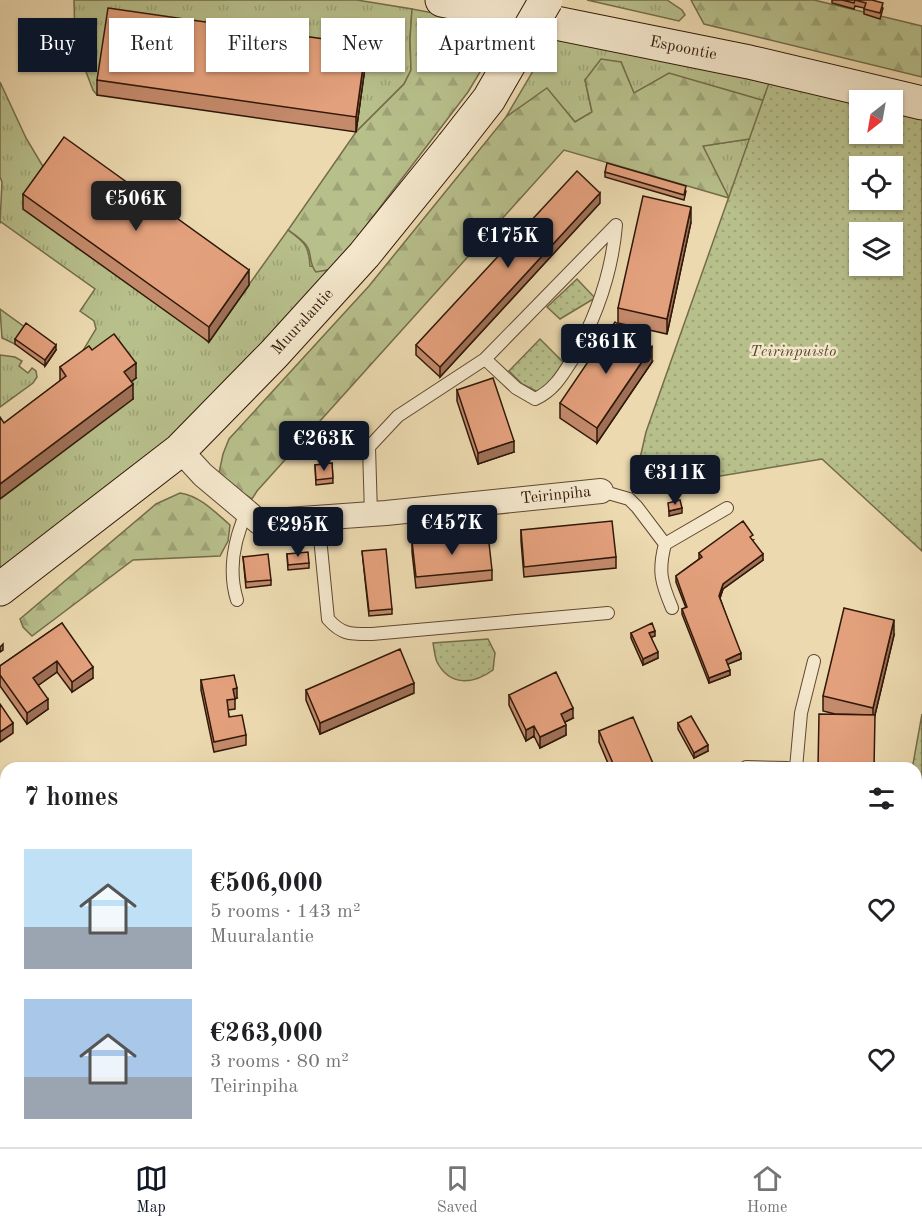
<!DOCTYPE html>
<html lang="en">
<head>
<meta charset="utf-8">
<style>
	body { margin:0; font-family:"Old Standard TT",serif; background:#f2f2f2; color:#202124; height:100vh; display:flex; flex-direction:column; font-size:22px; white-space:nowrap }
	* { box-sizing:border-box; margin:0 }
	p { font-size:20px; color:#757577 }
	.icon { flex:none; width:33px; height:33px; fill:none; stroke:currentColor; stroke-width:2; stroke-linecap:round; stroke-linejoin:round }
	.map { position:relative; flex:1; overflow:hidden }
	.side { position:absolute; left:0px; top:762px; width:922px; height:386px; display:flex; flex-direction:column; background:#fff; border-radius:18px 18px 0 0; box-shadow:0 2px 4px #0004 }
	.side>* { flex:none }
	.hud { position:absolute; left:18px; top:18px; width:600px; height:54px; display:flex; gap:12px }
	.needle { width:39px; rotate:211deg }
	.buttons { position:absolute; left:849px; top:90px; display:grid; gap:12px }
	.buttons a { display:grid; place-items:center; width:54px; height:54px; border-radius:0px; background:#fff; box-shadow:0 2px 4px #0004; font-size:30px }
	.price { position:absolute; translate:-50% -51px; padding:0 14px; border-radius:6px; background:#111827; color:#fff; font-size:20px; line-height:39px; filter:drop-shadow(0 2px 3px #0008) }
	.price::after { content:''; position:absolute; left:50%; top:36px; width:18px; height:14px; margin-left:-9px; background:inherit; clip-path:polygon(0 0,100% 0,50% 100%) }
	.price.selected { background:#222; color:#fff }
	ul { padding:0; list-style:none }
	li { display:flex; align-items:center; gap:18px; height:150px; padding:0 24px }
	li span { display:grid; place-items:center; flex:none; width:168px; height:120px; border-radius:0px; color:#555 }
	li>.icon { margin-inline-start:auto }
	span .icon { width:72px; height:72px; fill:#fffc; stroke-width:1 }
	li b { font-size:26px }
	h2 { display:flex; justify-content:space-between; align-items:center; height:72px; padding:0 24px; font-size:26px }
	.chip { padding:0 21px; border-radius:0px; background:#fff; box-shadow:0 2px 4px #0004; font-size:21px; line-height:54px }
	.chip.selected { background:#111827; color:#fff }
	.tabs { display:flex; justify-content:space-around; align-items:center; height:84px; border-top:2px solid #e0e0e0; background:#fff; font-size:16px; color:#757577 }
	.tabs a { display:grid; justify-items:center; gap:3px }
	.tabs .selected { color:#111827 }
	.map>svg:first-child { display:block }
	.grass { fill:url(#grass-tufts); stroke:#746c4a; stroke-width:1.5 }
	.forest { fill:url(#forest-firs); stroke:#746c4a; stroke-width:1.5 }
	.park { fill:url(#park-dots); stroke:#746c4a; stroke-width:1.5; fill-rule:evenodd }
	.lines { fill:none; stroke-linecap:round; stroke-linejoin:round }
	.lane-casing { stroke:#604832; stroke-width:14 }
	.street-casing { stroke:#604832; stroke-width:26 }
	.secondary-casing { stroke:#311809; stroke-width:35 }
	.lane { stroke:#f3e6cb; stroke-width:12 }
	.street { stroke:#f3e6cb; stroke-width:24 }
	.secondary { stroke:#f3e6cb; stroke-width:33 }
	.secondary-bridge-casing { stroke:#311809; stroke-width:35; stroke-linecap:butt }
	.secondary-bridge { stroke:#f3e6cb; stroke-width:33 }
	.wall { fill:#c38a6b; stroke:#311809; stroke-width:1.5 }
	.shaded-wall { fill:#9f7057; stroke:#311809; stroke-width:1.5 }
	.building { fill:#e3a07c; stroke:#311809; stroke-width:1.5 }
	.labels { text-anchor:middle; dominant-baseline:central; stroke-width:5; stroke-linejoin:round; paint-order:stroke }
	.street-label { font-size:16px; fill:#311809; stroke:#f3e6cb }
	.park-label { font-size:16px; font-style:italic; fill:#594a30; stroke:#f3e6cb }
</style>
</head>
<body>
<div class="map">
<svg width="922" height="1147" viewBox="0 0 922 1147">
	<defs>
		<pattern id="grass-tufts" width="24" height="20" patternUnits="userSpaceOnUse" patternTransform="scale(1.5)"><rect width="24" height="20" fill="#b7bf8b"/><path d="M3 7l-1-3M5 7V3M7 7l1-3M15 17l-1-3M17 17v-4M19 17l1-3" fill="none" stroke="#9ea377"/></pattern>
		<pattern id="forest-firs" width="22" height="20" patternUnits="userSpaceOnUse" patternTransform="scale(1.5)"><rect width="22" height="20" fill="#b7bf8b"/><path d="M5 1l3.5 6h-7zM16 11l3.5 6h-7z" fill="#9ea377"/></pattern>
		<pattern id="park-dots" width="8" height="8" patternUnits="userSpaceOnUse" patternTransform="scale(1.5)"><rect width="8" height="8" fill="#b7bf8b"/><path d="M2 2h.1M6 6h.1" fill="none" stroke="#9ea377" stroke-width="1.8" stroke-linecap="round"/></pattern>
	</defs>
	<rect width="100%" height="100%" fill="#ecd9af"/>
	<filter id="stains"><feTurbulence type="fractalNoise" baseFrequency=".00333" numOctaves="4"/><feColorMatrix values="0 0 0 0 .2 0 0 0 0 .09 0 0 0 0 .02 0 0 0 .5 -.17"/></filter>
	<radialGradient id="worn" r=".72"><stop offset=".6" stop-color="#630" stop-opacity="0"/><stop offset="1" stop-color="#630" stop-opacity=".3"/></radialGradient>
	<path class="grass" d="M 74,0 L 357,0 L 412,9 L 410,39 L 411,70 L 404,84 L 356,132 L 366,60 L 97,95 L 93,90 L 75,43 Z
		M 587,0 L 667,0 L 682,10 L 685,15 L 679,21 Z
		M 553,37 L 837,98 L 860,134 L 860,166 L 844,278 L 892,266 L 922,551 L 719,228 L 729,198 L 702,146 L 769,136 L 634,94 L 621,62 L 585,80 L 592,112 L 575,122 L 547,89 L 506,117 Z
		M 0,82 L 26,138 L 48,175 L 208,342 L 288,230 C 304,242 309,245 310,266 L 333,269 L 254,361 L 124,485 L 0,577 L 0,499 L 133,399 L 82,352 L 96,329 L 94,321 L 80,311 L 95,289 L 1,222 L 0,223 L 2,182 L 0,177 Z
		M 0,309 L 26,328 L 15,344 L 2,338 Z
		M 0,355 L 15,357 L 22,361 L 19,366 L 28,373 L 32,368 L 36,371 L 37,377 L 33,383 L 0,407 Z"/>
	<path class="forest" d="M 691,0 L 814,0 L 922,26 L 922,77 L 704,24 Z
		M 412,9 L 507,27 L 468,92 L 333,269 L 316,272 C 309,264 312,257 308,248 C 304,240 295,235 288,230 L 356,132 L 404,84 L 411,70 L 410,39 Z
		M 601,59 L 621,62 L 634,93 L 669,73 L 810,114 L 769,136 L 703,146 L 729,198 L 564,150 L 257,491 L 252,499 L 227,483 L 219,473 L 223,454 L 229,439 L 369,286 L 506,117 L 547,88 L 575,122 L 592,112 L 585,80 Z
		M 180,493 C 200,496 215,512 230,525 L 228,541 L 220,556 L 133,560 L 32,636 L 23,627 L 20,619 L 156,504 Z
		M 0,945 L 6,949 L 6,1142 L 30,1142 C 20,1147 12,1147 0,1143 Z"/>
	<path class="park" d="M 769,83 L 859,104 L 860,134 L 892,134 L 893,112 L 922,119 L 922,551 L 822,459 L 642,489 L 636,476 L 646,432 ZM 860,166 L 892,166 L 892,200 L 860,200 ZM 860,232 L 892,232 L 892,266 L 860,266 Z
		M 577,279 L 595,298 L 560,319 L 547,307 Z
		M 540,339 L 565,364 L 540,393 L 522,384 L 509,371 Z
		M 488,639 L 495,653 L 493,670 C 474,684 450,687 437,662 C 435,657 434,649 433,643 Z
		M 922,714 L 922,786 L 916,768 L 913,764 Z"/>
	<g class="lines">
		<g class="lane-casing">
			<path id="lane" d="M 485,359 L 516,388 L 535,399 C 553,391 562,376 572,360 C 596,318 612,273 616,225
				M 601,491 L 629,499 L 637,507 L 665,544
				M 371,514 L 369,447 L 398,416 L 485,359 L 616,225
				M 318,517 L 328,619 C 342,635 351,634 372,634 L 608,613
				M 237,600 C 228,571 234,539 247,511
				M 672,608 C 661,582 658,571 665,544 L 727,508
				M 746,767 L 787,768
				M 796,768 L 801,713 L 814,661
				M 390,1142 L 390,1147
				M 282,1147 L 291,1142"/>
		</g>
		<g class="street-casing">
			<g id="street">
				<path id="s1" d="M 180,450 L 203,475 L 259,522 L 386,513 L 601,491"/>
				<path d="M 890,1142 L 893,1147"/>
				<path d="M 41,1147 L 48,1142"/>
			</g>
		</g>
		<g class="secondary-casing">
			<g id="secondary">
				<path id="s2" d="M 442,0 L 749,62 L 922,103"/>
				<path id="s3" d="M 0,589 L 180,450 L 274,354 L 364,255 L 453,145"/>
				<path d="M 0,928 L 6,932"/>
				<path d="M 197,1142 L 200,1147"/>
			</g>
		</g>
		<use href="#lane" class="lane"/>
		<use href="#street" class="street"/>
		<use href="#secondary" class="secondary"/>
		<g class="secondary-bridge-casing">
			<path id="secondary-bridge" d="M 453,145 L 489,99 L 546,0"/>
		</g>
		<use href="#secondary-bridge" class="secondary-bridge"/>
	</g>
	<path class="wall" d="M 832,0 L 872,0 L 883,8 L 880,19 L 864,14 L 864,8 L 855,6 L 854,9 L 832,3 Z
		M 366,60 L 356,132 L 97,95 L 97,80 Z
		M 605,172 L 686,191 L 684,200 L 605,177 Z
		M 23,194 L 249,285 L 209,342 L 23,209 Z
		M 600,203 L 440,377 L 416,355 L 416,345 Z
		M 691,222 L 667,334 L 618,323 L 618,308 Z
		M 15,339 L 56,350 L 45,366 L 15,344 Z
		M 92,350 L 136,378 L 131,381 L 133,399 L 4,423 L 60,381 L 60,367 Z
		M 652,362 L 597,443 L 560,418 L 560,403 Z
		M 457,390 L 514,452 L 478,464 L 457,401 Z
		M 332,463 L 333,483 L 316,485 L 315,465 Z
		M 521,530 L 616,557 L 616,568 L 524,577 L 521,541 Z
		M 753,540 L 752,541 L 763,560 L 723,589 L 720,598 L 741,659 L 728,664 L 730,675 L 709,683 L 682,614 L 682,609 L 686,608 L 676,582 L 676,576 L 699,559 L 699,553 Z
		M 412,541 L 492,570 L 492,580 L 416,588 L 412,552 Z
		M 362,551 L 392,609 L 392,614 L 369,616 Z
		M 287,554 L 309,563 L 309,568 L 288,570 Z
		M 243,557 L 271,580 L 271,585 L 246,588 Z
		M 62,623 L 93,678 L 72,692 L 57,672 L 38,685 L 48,709 L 27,724 L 0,686 L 0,666 Z
		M 631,633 L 655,636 L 651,637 L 658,658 L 643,665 L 631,638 Z
		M 894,635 L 875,715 L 835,714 L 823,711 L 823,696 Z
		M 201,680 L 237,698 L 235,699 L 235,709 L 228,710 L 229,717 L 246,735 L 246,745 L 214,752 L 201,690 Z
		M 306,690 L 414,693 L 320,734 L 306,700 Z
		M 509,695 L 573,718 L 565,722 L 566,735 L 540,748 L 534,736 L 526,741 L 509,705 Z
		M 678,723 L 708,751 L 694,758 L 678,729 Z
		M 599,731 L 655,768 L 610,768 L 599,742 Z"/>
	<path class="shaded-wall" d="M 366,45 L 366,60 L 356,132 L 356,117 Z
		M 600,193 L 600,203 L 440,377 L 440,367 Z
		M 691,207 L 691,222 L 667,334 L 667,319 Z
		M 249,270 L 249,285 L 209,342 L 209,327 Z
		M 56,345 L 56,350 L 45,366 L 45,360 Z
		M 652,347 L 652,362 L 597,443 L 597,428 Z
		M 136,363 L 136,378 L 124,387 L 124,372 Z
		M 133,384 L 133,399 L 0,499 L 0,484 Z
		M 514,441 L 514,452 L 478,464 L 478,453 Z
		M 682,508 L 682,513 L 669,516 L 669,511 Z
		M 763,554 L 763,560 L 723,589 L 719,601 L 719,596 L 723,584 Z
		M 894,620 L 894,635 L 873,723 L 873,708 Z
		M 655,631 L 655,636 L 649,638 L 649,633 Z
		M 3,644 L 3,650 L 0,652 L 0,647 Z
		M 658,652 L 658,658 L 643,665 L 643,659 Z
		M 741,653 L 741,659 L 726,665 L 726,660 Z
		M 57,661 L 57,672 L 33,689 L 33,678 Z
		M 93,667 L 93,678 L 72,692 L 72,682 Z
		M 730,670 L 730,675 L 709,683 L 709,678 Z
		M 414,683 L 414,693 L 320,734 L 320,723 Z
		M 237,688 L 237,698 L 233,699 L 233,689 Z
		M 48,699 L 48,709 L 27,724 L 27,713 Z
		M 573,708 L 573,718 L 561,724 L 561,714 Z
		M 13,723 L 13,733 L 0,742 L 0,732 Z
		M 566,725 L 566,735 L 540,748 L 540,737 Z
		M 534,726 L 534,736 L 526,741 L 526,730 Z
		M 708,745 L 708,751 L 694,758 L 694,753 Z
		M 922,1007 L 922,1022 L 916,1025 L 916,1010 Z"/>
	<path class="building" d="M 842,0 L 872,0 L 883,3 L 880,13 L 864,9 L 866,3 L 855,0 L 854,3 Z
		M 108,8 L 366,45 L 356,117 L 97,80 Z
		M 64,137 L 249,270 L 209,327 L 23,194 Z
		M 607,163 L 686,186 L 684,195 L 605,172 Z
		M 577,171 L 600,193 L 440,367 L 416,345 Z
		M 643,196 L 691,207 L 667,319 L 618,308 Z
		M 615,322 L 652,347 L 597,428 L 560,403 Z
		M 26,323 L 56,345 L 45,360 L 15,339 Z
		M 114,334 L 136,363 L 124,372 L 133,384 L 0,484 L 0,417 L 4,423 L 66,376 L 60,367 L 89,346 L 92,350 Z
		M 493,378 L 514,441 L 478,453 L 457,390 Z
		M 332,463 L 333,478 L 316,480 L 315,465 Z
		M 680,500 L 682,508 L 669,511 L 668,503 Z
		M 612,521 L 616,557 L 524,567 L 521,530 Z
		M 743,521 L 753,535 L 750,537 L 763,554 L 723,584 L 719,596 L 741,653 L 726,660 L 730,670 L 709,678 L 682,609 L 687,607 L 676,576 L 702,557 L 699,553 Z
		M 488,534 L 492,570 L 416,577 L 412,541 Z
		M 386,549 L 392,609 L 369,611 L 362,551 Z
		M 308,552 L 309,563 L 288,565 L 287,554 Z
		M 268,554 L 271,580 L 246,582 L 243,557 Z
		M 844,608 L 894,620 L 873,708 L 823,696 Z
		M 62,623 L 93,667 L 72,682 L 57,661 L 33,678 L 48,699 L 27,713 L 0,675 L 0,666 Z
		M 652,623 L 655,631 L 649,633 L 658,652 L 643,659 L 631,633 Z
		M 400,649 L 414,683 L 320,723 L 306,690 Z
		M 556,672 L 573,708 L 561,714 L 566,725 L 540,737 L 534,726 L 526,730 L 509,695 Z
		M 234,675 L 237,688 L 233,689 L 235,699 L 227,700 L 229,717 L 242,715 L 246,735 L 214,742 L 201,680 Z
		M 0,704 L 13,723 L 0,732 Z
		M 819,714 L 875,715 L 874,768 L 818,768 Z
		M 691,716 L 708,745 L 694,753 L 678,723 Z
		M 633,717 L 655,768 L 615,768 L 599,731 Z
		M 916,946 L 922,957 L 922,1007 L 916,1010 Z
		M 128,1142 L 152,1142 L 153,1147 L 129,1147 Z
		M 293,1142 L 334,1142 L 336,1147 L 295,1147 Z
		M 407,1142 L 439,1142 L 440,1147 L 407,1147 Z
		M 645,1142 L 647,1147 L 634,1147 Z
		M 767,1142 L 768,1142 L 771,1147 L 758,1147 Z"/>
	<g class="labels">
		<g class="street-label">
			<text stroke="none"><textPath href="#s2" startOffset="246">Espoontie</textPath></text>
			<text stroke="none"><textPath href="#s3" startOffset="405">Muuralantie</textPath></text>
			<text stroke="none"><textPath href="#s1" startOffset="405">Teirinpiha</textPath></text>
		</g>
		<g class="park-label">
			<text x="793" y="352">Teirinpuisto</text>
		</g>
	</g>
	<rect width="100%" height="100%" filter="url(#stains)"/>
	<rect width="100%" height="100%" fill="url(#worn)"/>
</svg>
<div class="buttons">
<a><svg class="needle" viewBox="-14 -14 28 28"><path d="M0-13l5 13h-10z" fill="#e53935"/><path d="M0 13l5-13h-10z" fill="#757577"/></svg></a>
<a><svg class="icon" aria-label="locate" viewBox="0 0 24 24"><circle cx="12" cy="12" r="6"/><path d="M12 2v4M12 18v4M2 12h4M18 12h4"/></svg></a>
<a><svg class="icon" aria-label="layers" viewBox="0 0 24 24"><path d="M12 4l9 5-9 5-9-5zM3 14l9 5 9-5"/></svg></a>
</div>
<b class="price selected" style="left:136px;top:232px">€506K</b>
<b class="price" style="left:508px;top:269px">€175K</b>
<b class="price" style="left:606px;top:375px">€361K</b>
<b class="price" style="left:324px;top:472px">€263K</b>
<b class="price" style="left:675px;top:506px">€311K</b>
<b class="price" style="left:452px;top:556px">€457K</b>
<b class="price" style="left:298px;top:558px">€295K</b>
<div class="hud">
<a class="chip selected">Buy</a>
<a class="chip">Rent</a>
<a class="chip">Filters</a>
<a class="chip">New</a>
<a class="chip">Apartment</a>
</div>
<section class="side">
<h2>7 homes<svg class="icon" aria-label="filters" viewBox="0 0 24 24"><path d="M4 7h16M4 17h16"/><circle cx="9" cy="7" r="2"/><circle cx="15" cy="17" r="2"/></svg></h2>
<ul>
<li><span style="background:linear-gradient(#bfe0f5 65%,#9aa5b1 0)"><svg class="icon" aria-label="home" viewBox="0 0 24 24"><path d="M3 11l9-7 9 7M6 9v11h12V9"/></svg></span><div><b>€506,000</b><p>5 rooms · 143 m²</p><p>Muuralantie</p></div><svg class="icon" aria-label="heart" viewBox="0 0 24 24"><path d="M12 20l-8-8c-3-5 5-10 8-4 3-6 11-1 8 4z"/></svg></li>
<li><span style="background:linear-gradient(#a9c7e8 65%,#9aa5b1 0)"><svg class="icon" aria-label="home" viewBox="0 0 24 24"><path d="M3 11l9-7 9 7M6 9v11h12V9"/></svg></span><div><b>€263,000</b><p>3 rooms · 80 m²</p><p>Teirinpiha</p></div><svg class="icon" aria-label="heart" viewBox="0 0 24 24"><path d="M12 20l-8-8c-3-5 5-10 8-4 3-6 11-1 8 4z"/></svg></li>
</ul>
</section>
</div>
<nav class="tabs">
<a class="selected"><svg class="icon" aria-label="map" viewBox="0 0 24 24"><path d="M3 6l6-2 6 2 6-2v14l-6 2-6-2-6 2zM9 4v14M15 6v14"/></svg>Map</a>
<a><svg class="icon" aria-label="saved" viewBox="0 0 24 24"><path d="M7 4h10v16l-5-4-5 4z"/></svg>Saved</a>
<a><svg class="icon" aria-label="home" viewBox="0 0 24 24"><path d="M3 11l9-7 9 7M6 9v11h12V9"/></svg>Home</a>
</nav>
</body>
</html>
